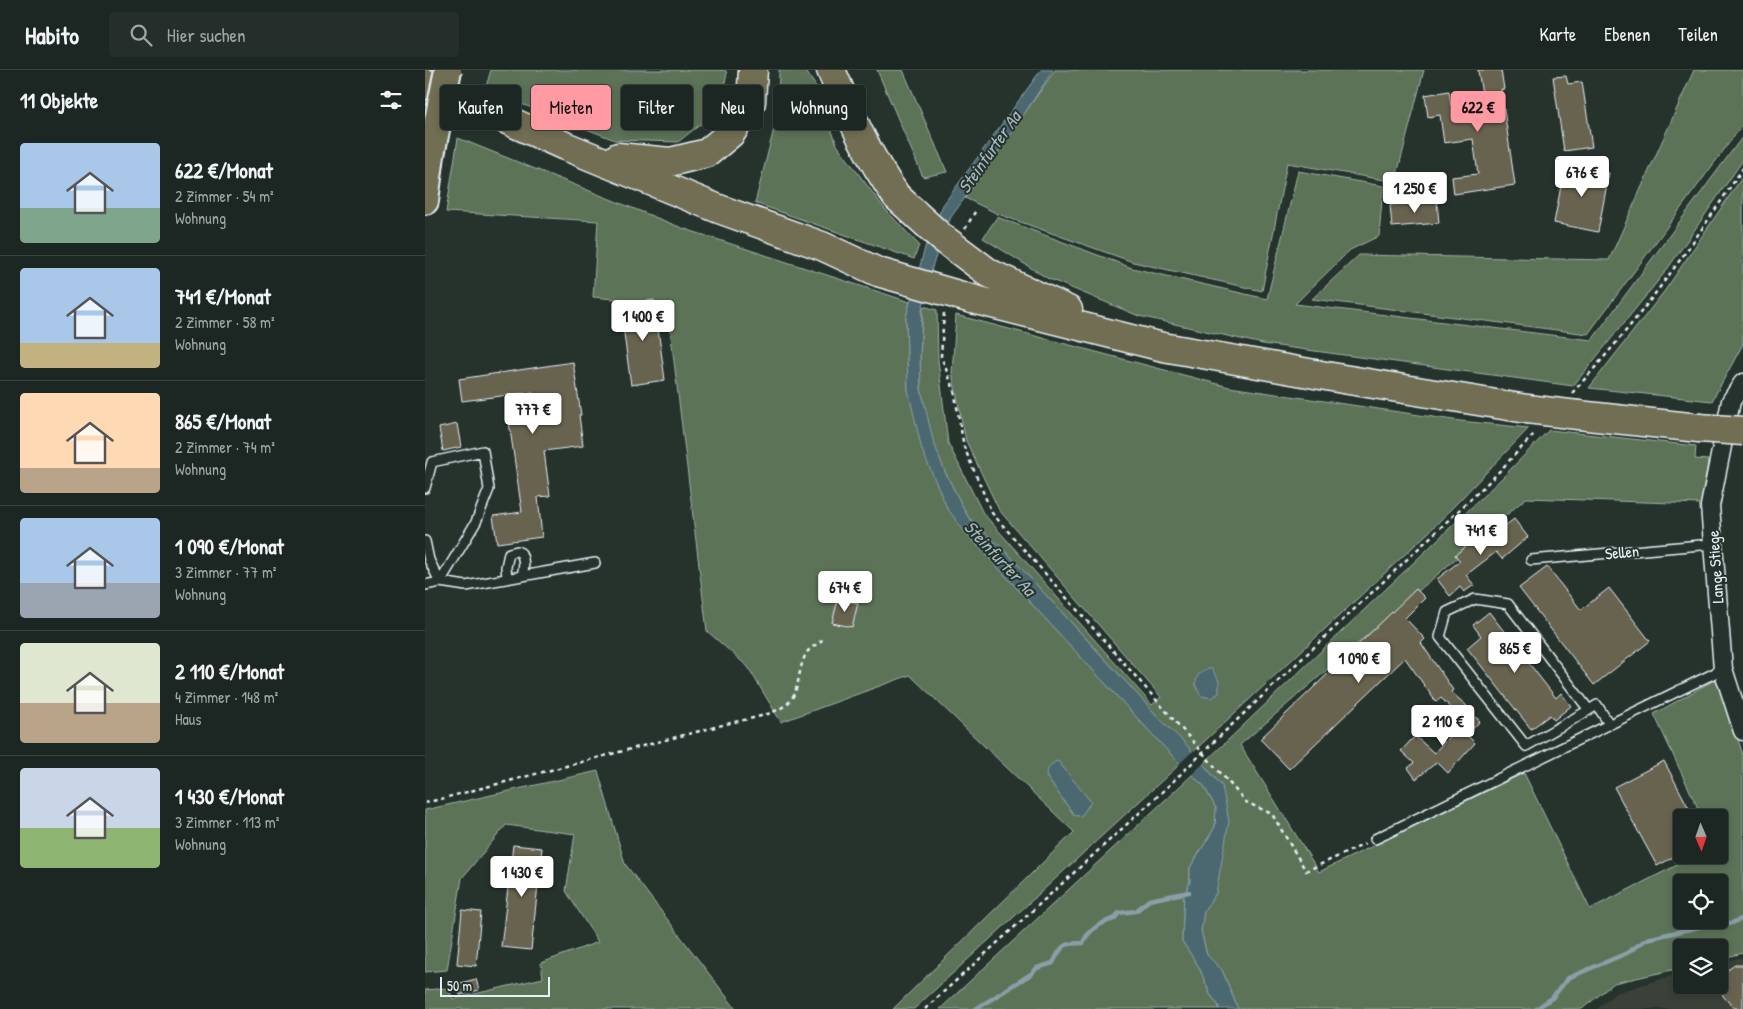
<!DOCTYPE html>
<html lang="de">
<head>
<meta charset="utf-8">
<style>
	body { margin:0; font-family:"Patrick Hand",sans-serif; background:#252e2a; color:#f1f3f6; height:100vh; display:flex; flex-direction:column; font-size:19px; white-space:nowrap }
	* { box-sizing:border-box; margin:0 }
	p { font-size:16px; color:#a0a5a5 }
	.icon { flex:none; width:28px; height:28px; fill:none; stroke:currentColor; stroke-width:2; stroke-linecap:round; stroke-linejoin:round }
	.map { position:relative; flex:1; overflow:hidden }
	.details { display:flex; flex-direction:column; background:#1c2622; width:425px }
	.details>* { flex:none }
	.guide { position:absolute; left:15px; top:15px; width:475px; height:45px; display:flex; gap:10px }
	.needle { width:32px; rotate:178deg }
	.buttons { position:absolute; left:1248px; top:739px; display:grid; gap:10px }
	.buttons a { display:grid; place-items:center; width:55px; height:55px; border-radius:5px; background:#1c2622; box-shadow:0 2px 8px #0003,0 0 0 1px #3a4340; font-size:25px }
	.scale { position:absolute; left:15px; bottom:12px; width:110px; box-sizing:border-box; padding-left:5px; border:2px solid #e8f1f8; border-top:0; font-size:14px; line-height:18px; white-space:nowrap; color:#e8f1f8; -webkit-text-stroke:4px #26332d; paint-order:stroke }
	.price { position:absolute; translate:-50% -42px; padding:0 11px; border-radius:5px; background:#fff; color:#222; font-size:16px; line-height:32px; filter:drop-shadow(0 1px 2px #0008) }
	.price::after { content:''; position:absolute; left:50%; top:30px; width:15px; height:11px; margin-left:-8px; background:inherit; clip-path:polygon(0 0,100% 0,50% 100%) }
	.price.active { background:#ff9aa2; color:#111 }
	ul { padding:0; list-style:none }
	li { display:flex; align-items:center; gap:15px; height:125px; padding:0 20px }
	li+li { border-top:1px solid #3a4340 }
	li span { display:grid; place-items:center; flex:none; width:140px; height:100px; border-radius:5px; color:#555 }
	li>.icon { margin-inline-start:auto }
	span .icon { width:60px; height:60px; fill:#fffc; stroke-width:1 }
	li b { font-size:21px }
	h2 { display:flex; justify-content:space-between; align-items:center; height:60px; padding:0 20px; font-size:21px }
	.chip { padding:0 18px; border-radius:5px; background:#1c2622; box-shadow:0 2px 8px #0003,0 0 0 1px #3a4340; font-size:18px; line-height:45px }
	.chip.active { background:#ff9aa2; color:#111 }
	header { display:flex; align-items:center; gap:30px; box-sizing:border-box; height:70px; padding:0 25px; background:#1c2622; border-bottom:1px solid #3a4340 }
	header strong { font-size:24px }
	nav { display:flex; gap:28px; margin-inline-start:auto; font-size:18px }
	.search { width:350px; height:45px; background:#252e2a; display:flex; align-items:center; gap:12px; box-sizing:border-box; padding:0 18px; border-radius:5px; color:#a0a5a5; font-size:19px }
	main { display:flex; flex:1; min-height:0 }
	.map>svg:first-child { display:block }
	.built { fill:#3a4138 }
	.green { fill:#5b7358; stroke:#a2b2a8; fill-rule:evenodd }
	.water { fill:#4b6871; stroke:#8a9fa7 }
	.pier { fill:#26332d }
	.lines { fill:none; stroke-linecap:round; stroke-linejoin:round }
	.stream { stroke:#8a9fa7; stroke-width:4.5 }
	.building { fill:#676350; stroke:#e8f1f8 }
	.service-casing { stroke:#e8f1f8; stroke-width:12 }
	.minor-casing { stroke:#e8f1f8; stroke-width:21 }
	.primary-casing { stroke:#e8f1f8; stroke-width:30 }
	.trunk-casing { stroke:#e8f1f8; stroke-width:31 }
	.path { stroke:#e8f1f8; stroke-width:2.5; stroke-dasharray:4 4; stroke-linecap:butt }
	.service { stroke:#26332d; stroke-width:9 }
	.minor { stroke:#26332d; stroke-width:18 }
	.primary { stroke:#726e52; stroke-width:26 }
	.trunk { stroke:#726e52; stroke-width:28 }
	.primary-bridge-casing { stroke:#e8f1f8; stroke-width:30; stroke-linecap:butt }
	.trunk-bridge-casing { stroke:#e8f1f8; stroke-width:31; stroke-linecap:butt }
	.path-bridge { stroke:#e8f1f8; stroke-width:2.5; stroke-dasharray:4 4; stroke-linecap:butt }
	.primary-bridge { stroke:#726e52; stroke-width:26 }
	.trunk-bridge { stroke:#726e52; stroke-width:28 }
	.labels { text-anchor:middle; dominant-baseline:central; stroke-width:4; stroke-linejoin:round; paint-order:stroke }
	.street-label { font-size:16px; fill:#e8f1f8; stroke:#26332d }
	.water-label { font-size:18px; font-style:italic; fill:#a9bac2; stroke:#26332d }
</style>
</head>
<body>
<header>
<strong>Habito</strong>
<div class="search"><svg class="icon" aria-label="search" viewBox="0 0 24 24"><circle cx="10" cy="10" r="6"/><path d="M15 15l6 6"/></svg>Hier suchen</div>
<nav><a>Karte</a><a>Ebenen</a><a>Teilen</a></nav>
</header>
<main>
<section class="details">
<h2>11 Objekte<svg class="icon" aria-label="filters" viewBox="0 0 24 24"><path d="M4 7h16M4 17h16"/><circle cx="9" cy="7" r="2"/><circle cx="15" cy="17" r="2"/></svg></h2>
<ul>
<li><span style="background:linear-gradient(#a9c7e8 65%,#7fa58c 0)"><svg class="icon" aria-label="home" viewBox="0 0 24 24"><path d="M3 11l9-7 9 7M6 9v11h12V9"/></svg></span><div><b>622 €/Monat</b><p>2 Zimmer · 54 m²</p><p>Wohnung</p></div></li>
<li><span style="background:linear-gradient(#a9c7e8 75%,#c2b280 0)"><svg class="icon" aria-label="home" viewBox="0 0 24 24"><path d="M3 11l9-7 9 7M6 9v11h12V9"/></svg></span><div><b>741 €/Monat</b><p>2 Zimmer · 58 m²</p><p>Wohnung</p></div></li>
<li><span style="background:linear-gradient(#ffd9b3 75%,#b9a48a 0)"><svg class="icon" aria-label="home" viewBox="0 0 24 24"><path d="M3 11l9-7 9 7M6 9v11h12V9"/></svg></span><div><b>865 €/Monat</b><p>2 Zimmer · 74 m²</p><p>Wohnung</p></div></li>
<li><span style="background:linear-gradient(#a9c7e8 65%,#9aa5b1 0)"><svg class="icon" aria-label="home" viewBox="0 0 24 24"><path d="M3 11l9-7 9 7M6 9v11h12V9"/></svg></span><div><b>1 090 €/Monat</b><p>3 Zimmer · 77 m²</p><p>Wohnung</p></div></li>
<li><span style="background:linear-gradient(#dfe7d0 60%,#b9a48a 0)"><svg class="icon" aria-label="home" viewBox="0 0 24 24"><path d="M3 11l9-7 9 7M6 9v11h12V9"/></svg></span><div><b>2 110 €/Monat</b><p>4 Zimmer · 148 m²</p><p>Haus</p></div></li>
<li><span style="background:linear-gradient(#c9d6e8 60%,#8fb573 0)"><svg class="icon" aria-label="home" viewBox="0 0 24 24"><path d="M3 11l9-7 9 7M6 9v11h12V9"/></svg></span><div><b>1 430 €/Monat</b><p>3 Zimmer · 113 m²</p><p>Wohnung</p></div></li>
</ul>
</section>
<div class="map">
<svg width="1318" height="939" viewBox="0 0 1318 939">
	<rect width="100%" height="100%" fill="#26332d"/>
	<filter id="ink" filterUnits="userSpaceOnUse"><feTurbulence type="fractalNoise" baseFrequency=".02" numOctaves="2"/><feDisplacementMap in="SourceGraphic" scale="10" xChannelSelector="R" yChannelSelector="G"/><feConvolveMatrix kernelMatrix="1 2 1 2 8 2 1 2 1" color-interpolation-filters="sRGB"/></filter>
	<g filter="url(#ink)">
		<path class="built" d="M 1318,887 L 1318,939 L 1172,939 L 1190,923 L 1256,903 L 1256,915 L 1294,915 L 1294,893 Z"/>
		<path class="green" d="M 66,0 L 300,0 L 302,3 L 295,39 L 253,72 L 190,70 L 60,20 Z
			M 354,0 L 380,0 L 392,18 L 412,75 L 459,138 L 494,175 L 489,189 L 330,133 L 353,43 Z
			M 452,0 L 478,0 L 522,102 L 498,107 Z
			M 630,0 L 999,0 L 970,112 L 862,93 L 837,221 L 708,192 L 573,144 L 540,128 Z
			M 1269,0 L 1318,0 L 1318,54 L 1163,264 L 887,229 L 934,185 L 1184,190 Z
			M 1318,66 L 1318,90 L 1241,201 L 1148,316 L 838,274 L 714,246 L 622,208 L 558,168 L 572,147 L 707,198 L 842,229 L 873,101 L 958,116 L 954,166 L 925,180 L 870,234 L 1167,270 Z
			M 33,68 L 257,158 L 485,232 L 481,247 L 483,320 L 539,461 L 755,694 L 489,939 L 468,939 L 649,762 L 485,605 L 356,652 L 323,597 L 282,561 L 242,234 L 168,227 L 173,151 L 21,142 ZM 621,706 L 664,736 L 653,746 L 649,744 Z
			M 1318,106 L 1318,274 L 1287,331 L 1164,318 L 1241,219 Z
			M 498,236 L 512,240 L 513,290 L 523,373 L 558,443 L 727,635 L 736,627 L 574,440 L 541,371 L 527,303 L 531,245 L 804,317 L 1035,351 L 1104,358 L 1005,461 L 768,682 L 737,651 L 583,484 L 543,447 L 520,402 L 507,370 L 496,319 L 495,288 Z
			M 1124,360 L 1271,376 L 1270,389 L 1283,390 L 1277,434 L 1101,428 L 815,675 L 894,802 L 1099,703 L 1165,839 L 1272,785 L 1294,785 L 1294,748 L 1277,747 L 1229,644 L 1293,608 L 1318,685 L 1318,883 L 1294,889 L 1294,878 L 1256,878 L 1256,898 L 1189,913 L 1157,939 L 813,939 L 797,900 L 782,885 L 776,861 L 779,841 L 791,823 L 797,716 L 778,694 L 1077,408 ZM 1256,812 L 1294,812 L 1294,850 L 1256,850 Z
			M 173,701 L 200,794 L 311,939 L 0,939 L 0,920 L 23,918 L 28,929 L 118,908 L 116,893 L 173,872 L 141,821 L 150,764 L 81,755 L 37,808 L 22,900 L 0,902 L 0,740 Z
			M 767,705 L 779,716 L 791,738 L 790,757 L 765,798 L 765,812 L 759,825 L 757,871 L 774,897 L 785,924 L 794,936 L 794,939 L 515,939 Z"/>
		<path class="water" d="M 616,0 L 628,0 L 586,64 L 526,147 L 508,194 L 497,240 L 495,288 L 496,319 L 508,370 L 520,402 L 543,447 L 583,484 L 737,651 L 758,671 L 797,716 L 804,751 L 791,823 L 779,841 L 776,861 L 782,885 L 797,900 L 813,939 L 794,939 L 794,936 L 785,924 L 774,897 L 757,871 L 759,825 L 765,812 L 765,798 L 790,757 L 791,738 L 779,716 L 752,691 L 539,461 L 522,438 L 497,380 L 483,320 L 481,247 L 501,174 L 518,135 Z
			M 782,599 L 787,599 L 794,611 L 794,623 L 787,628 L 776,626 L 770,614 L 773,605 Z
			M 633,691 L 666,732 L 657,745 L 653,746 L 649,745 L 621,706 C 622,699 627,692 633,691 Z"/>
		<path class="pier" d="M 769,680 L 780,692 L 765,706 L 753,695 Z"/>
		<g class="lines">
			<path class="stream" d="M 551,939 L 606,904 L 612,898 L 628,893 C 637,875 638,873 658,873 C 662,861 677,852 689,849 L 694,843 L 711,841 L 724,830 L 764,822
				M 1111,939 L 1127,928 L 1143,908 L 1202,883 L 1222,869 L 1291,853 L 1307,853 L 1318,848"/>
		</g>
		<path class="building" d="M 1053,0 L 1076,0 L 1079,19 L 1076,19 L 1090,115 L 1029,124 L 1027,107 L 1053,104 L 1048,69 L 1019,73 L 1015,45 L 1003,47 L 1000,25 L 1024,21 L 1026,35 L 1058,30 Z
			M 1141,6 L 1143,14 L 1157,12 L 1167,77 L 1139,81 L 1128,7 Z
			M 1140,95 L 1184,103 L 1173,162 L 1129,153 Z
			M 1012,131 L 1014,153 L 967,157 L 965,135 Z
			M 229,230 L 240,310 L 206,315 L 195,235 Z
			M 148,292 L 156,345 L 154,345 L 158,376 L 119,381 L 125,426 L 113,427 L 117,467 L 72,473 L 68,446 L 97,442 L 83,345 L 110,340 L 107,322 L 37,331 L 34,309 Z
			M 32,354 L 36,377 L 18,381 L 14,358 Z
			M 1089,449 L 1103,467 L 1077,489 L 1071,482 L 1041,505 L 1049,515 L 1039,522 L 1035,517 L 1025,526 L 1012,509 L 1035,491 L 1030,485 L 1058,463 L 1063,469 Z
			M 1122,497 L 1156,540 L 1184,518 L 1225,571 L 1169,615 L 1094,518 Z
			M 991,519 L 1000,528 L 980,548 L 1000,569 L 996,573 L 1028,620 L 1026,622 L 1042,636 L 1033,644 L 1016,628 L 1011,632 L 980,588 L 864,699 L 835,669 Z
			M 413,529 L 433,533 L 427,557 L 407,553 Z
			M 1064,542 L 1131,628 L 1136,623 L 1146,636 L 1129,650 L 1125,645 L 1106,659 L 1042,578 L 1056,566 L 1048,555 Z
			M 1040,638 L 1055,651 L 1042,665 L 1050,673 L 1023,703 L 1012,692 L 991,709 L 983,698 L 989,693 L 976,681 L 990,666 L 1009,683 L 1032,658 L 1027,654 Z
			M 1239,691 L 1269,748 L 1256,748 L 1256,783 L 1232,796 L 1189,717 Z
			M 88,775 L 117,778 L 106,880 L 76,877 Z
			M 37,840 L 56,842 L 51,896 L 32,894 Z
			M 1310,895 L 1318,895 L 1318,938 L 1308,937 L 1298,926 L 1296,911 L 1301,901 Z
			M 51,909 L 54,920 L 35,925 L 32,914 Z"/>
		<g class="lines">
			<g class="service-casing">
				<path id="service" d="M 0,418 L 7,392 L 58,381 L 64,419 L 51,452 L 15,512
					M 0,471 L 4,490 L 15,512
					M 1106,490 L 1287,474
					M 82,508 L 81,497 L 84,483 L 92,481 L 96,483 C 100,492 99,497 97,505
					M 0,515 L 15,512 L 41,516 L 170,493
					M 1164,640 L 1083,534 L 1050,529 L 1022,542 L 1015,567 L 1101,676 L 1164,640 L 1172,635 L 1184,654
					M 950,769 L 1298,599"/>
			</g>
			<g class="minor-casing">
				<path id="minor" d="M 1318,313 L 1306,331 L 1285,436 L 1298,599 L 1318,661"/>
			</g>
			<g class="primary-casing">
				<path id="primary" d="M 0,131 L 6,85"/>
			</g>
			<g class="trunk-casing">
				<path id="trunk" d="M 406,0 C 426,47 442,85 472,127
					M 0,13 L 140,76 L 294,139 L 397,176 L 453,202
					M 193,87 L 245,92 L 282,83 L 306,63 L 326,32 L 328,0
					M 564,203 L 643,240
					M 547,229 L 738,277 L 918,309 L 1102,339
					M 1153,345 L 1274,358"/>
			</g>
			<path class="path" d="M 540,159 L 550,142
				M 519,243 L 516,286 L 529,320 L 539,377 L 567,443 L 821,732 L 847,744 L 881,801 L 940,774
				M 1147,323 C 1212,253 1266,177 1318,98
				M 794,667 L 1068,408 L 1111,362
				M 0,733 L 309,652 C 324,649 353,644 364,632 C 376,619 372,596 383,581 C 387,577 394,573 398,569
				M 500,939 L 736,723"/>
			<use href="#service" class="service"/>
			<use href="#minor" class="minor"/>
			<use href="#primary" class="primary"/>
			<use href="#trunk" class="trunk"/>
			<g class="primary-bridge-casing">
				<path id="primary-bridge" d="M 6,85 L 23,0"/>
			</g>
			<g class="trunk-bridge-casing">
				<path id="trunk-bridge" d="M 472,127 L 516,167 L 564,203
					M 453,202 L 547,229
					M 1102,339 L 1153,345
					M 1274,358 L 1318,361"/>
			</g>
			<path class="path-bridge" d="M 736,723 L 794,667"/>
			<use href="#primary-bridge" class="primary-bridge"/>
			<use href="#trunk-bridge" class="trunk-bridge"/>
		</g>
	</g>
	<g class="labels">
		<g class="street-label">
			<text transform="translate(1197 482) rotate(-5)">Sellen</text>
			<text transform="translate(1290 497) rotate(-94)">Lange Stiege</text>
		</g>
		<g class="water-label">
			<text transform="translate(564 82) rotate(-55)">Steinfurter Aa</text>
			<text transform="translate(575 488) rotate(47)">Steinfurter Aa</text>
		</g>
	</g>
</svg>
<div class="buttons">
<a><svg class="needle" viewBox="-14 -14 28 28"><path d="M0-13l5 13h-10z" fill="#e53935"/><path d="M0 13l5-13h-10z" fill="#a0a5a5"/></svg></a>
<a><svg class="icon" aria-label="locate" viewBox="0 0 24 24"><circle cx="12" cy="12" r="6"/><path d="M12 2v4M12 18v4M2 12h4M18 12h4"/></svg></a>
<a><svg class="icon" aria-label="layers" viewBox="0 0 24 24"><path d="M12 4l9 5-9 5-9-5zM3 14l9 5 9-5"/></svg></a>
</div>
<div class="scale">50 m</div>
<b class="price active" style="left:1053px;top:63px">622 €</b>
<b class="price" style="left:1157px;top:128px">676 €</b>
<b class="price" style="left:990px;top:144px">1 250 €</b>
<b class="price" style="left:218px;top:272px">1 400 €</b>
<b class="price" style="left:108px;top:365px">777 €</b>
<b class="price" style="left:1056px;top:486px">741 €</b>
<b class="price" style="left:420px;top:543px">674 €</b>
<b class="price" style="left:1090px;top:604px">865 €</b>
<b class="price" style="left:934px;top:614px">1 090 €</b>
<b class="price" style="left:1018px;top:677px">2 110 €</b>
<b class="price" style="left:97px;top:828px">1 430 €</b>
<div class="guide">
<a class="chip">Kaufen</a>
<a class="chip active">Mieten</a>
<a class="chip">Filter</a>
<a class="chip">Neu</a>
<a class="chip">Wohnung</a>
</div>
</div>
</main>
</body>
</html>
